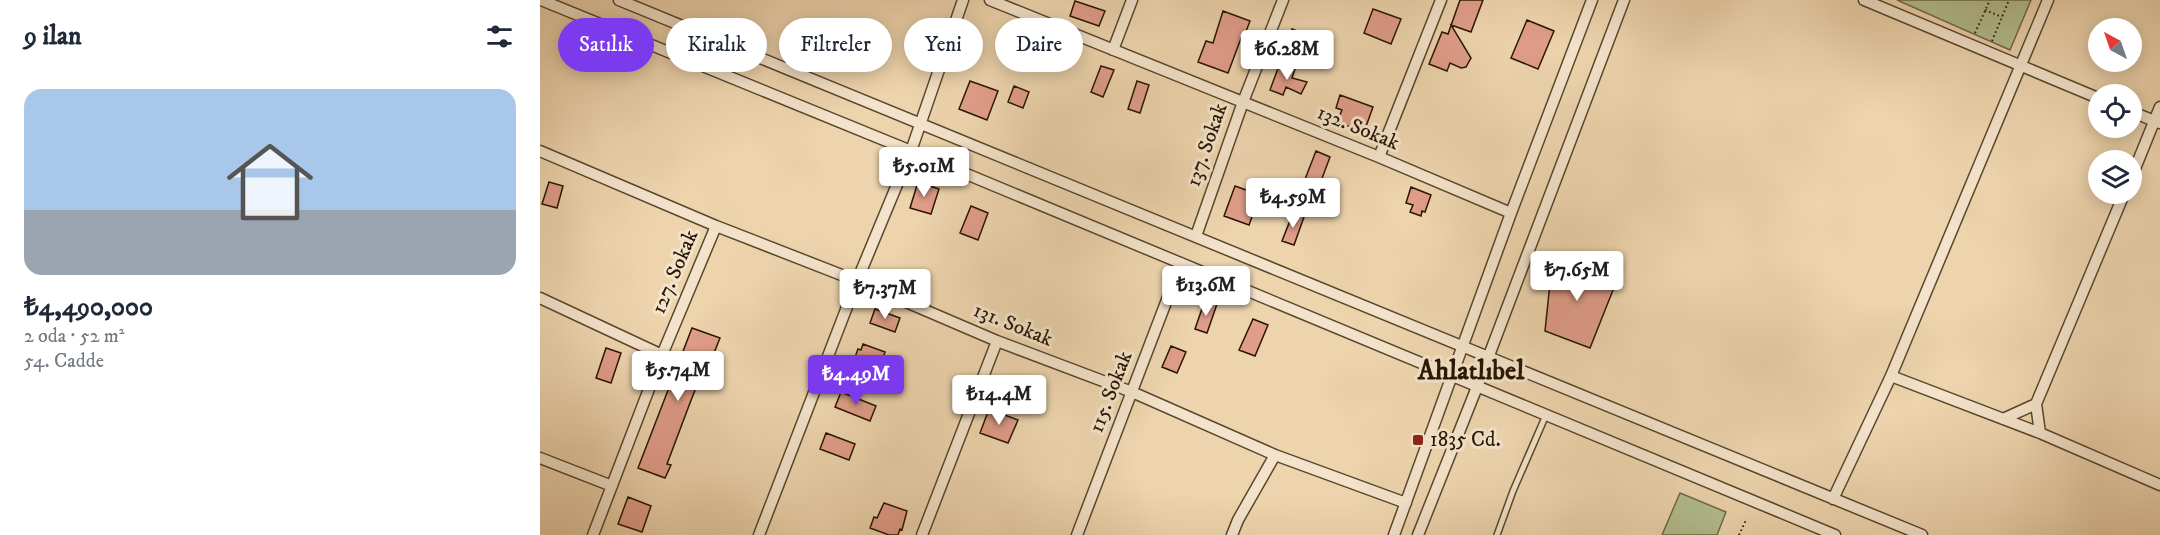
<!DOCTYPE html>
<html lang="tr">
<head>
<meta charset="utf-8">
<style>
	body { margin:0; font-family:"IM FELL DW Pica",serif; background:#f6f6f7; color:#1f2937; height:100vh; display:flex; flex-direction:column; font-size:22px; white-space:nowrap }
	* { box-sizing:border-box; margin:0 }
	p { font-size:20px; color:#747a83 }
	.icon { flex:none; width:33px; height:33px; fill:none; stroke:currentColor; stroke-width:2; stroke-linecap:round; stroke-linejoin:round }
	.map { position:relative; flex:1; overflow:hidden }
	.side { display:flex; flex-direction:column; background:#fff; width:540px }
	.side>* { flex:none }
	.top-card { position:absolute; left:18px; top:18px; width:570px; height:54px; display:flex; gap:12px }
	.needle { width:39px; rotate:320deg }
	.fabs { position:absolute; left:1548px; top:18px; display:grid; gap:12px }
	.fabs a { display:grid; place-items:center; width:54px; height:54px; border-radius:50%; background:#fff; box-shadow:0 3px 15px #0003; font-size:30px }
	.price { position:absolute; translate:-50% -51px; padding:0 14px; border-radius:6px; background:#fff; color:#222; font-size:20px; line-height:39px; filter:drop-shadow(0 2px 3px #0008) }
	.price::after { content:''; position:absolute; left:50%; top:36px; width:18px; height:14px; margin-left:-9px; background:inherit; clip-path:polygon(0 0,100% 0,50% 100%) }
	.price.current { background:#7c3aed; color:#fff }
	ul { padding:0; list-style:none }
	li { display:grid; align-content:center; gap:12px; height:318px; padding:0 24px }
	li span { display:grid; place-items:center; height:186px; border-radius:18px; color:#555 }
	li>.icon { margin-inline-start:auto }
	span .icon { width:108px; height:108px; fill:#fffc; stroke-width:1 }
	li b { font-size:26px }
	h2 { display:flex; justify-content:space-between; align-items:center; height:72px; padding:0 24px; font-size:26px }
	.chip { padding:0 21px; border-radius:27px; background:#fff; box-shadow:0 3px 15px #0003; font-size:21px; line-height:54px }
	.chip.current { background:#7c3aed; color:#fff }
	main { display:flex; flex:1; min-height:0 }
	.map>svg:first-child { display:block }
	.green { fill:#b3be8e; stroke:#6e6a48; stroke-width:1.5 }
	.building { fill:#e09d89; stroke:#281603; stroke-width:1.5 }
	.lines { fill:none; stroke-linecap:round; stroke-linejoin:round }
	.lane-casing { stroke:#59462e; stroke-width:8 }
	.street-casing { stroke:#59462e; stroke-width:13 }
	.path { stroke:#281603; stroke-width:2; stroke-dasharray:1.5 3; stroke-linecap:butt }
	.lane { stroke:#f3e3ca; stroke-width:5 }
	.street { stroke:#f3e3ca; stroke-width:10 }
	.poi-dot { fill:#8f2418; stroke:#f3e3ca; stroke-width:2 }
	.labels { text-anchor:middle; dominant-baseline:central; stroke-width:6; stroke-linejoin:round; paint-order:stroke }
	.street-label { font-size:21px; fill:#281603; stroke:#f3e3ca }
	.poi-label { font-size:21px; fill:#281603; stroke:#f3e3ca; text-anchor:start }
	.district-label { font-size:27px; font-weight:bold; fill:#281603; stroke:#f3e3ca }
</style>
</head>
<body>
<main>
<section class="side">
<h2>9 ilan<svg class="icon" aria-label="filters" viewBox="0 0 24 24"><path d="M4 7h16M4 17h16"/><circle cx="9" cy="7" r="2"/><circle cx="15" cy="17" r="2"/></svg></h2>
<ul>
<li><span style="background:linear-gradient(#a9c7e8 65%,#9aa5b1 0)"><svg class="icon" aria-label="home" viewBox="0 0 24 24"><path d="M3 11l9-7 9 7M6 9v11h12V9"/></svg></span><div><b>₺4,490,000</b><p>2 oda · 52 m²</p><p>54. Cadde</p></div></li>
</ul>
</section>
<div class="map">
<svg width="1620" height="535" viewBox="0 0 1620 535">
	<rect width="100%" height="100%" fill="#edd4ad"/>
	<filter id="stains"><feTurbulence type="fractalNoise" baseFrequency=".00333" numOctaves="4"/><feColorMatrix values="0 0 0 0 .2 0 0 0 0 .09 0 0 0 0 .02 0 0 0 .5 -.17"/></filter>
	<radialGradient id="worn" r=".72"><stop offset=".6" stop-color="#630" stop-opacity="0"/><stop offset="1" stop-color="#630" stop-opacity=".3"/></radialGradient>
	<path class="green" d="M 1357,0 L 1491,0 L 1470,50 Z
		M 1140,493 L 1186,512 L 1177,535 L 1122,535 Z"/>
	<path class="building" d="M 920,0 L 943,0 L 931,32 L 911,25 L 931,58 L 926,67 L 921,68 L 910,63 L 907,71 L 889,64 L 902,32 L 908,34 Z
		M 535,1 L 565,11 L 559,26 L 530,16 Z
		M 833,9 L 861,19 L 851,44 L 824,33 Z
		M 683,11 L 710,21 L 705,34 L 703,33 L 688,73 L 658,62 L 666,41 L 673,43 Z
		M 987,20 L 1014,31 L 998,69 L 971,58 Z
		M 752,29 L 783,42 L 778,55 L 747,42 Z
		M 495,34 L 514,41 L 505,66 L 486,59 Z
		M 740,63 L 755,69 L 752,78 L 767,82 L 761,94 L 746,87 L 743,95 L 730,90 Z
		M 561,66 L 574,70 L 563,97 L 551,92 Z
		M 430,81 L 458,91 L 447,120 L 419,109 Z
		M 597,81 L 609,85 L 600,113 L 588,109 Z
		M 474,86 L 489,92 L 483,108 L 468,102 Z
		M 800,95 L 833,107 L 824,132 L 797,122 L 802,110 L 796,108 Z
		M 776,151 L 790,157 L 777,192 L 762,187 Z
		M 9,182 L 23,186 L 17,208 L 2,204 Z
		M 378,182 L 399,189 L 391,214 L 370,208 Z
		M 695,186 L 720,195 L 709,225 L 684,216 Z
		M 871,187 L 891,195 L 885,212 L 882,211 L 881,216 L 870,212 L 873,205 L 866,203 Z
		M 431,206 L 448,213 L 438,240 L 420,233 Z
		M 753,213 L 764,217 L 754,245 L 742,241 Z
		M 1021,259 L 1077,280 L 1050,348 L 1005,331 L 1012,264 L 1018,266 Z
		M 665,300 L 677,304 L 667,333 L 655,329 Z
		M 335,309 L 360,318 L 355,332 L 330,323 Z
		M 713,319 L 728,325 L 715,356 L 699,350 Z
		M 152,328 L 180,338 L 170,363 L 166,362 L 150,403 L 127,464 L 131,465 L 125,478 L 98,468 Z
		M 323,344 L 345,352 L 342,361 L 346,364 L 338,379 L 313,371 L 317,361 L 314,360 L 318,349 L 321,350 Z
		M 631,346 L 646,352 L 637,373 L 622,367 Z
		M 66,348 L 81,353 L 71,383 L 56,378 Z
		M 301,392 L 336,406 L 330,421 L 295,407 Z
		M 449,409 L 478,420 L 468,443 L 440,433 Z
		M 286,433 L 315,444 L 309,460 L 280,449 Z
		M 88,497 L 111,506 L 102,532 L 78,524 Z
		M 344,503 L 367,511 L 362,530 L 360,529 L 358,535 L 349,535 L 330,528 L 334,517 L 337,518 Z"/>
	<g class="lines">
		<g class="lane-casing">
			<path id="lane" d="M 957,535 L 973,491 L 1006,415"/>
		</g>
		<g class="street-casing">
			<path id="street" d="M 1,0 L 371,151 L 1295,535
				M 79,0 C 514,175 946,359 1382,535
				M 450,0 L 839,157 L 971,213
				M 1324,0 L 1558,98
				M 573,50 L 592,0
				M 1592,112 L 1620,123
				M 0,151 L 176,226 L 317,281 L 457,341 L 592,392 L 735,455 L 866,503
				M 839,157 L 901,0
				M 1592,176 L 1620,107
				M 656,236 L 703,102 L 743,0
				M 0,298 L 122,355
				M 1351,376 L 1500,433 L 1620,485
				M 1463,419 L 1496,404
				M 1500,433 L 1496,404 L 1584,194
				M 0,458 L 72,486
				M 1293,499 L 1351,376 L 1508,0
				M 53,535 L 122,355 L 176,226
				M 219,535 L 317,281 L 371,151 L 423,0
				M 382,535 L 457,341
				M 537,535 L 641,263
				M 692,535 L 698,520 L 735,455
				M 854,535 L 971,213 L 1052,0
				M 878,535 L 937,387 L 1084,0"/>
		</g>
		<path class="path" d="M 1445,10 L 1462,17
			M 1435,33 L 1450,0
			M 1452,41 L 1469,0
			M 1199,535 L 1206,520"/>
		<use href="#lane" class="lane"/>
		<use href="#street" class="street"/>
	</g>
	<rect class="poi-dot" x="872" y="434" width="12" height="12" rx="3"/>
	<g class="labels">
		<g class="street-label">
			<text transform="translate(818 128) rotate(22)">132. Sokak</text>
			<text transform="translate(667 145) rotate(-71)">137. Sokak</text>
			<text transform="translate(135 272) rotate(-67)">127. Sokak</text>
			<text transform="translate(473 325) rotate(22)">131. Sokak</text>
			<text transform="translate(571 392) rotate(-69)">115. Sokak</text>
		</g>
		<g class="poi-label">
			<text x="890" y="440">1835 Cd.</text>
		</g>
		<g class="district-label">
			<text x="931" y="371">Ahlatlıbel</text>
		</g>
	</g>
	<rect width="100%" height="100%" filter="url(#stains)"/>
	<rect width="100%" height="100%" fill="url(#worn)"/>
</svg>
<div class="fabs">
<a><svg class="needle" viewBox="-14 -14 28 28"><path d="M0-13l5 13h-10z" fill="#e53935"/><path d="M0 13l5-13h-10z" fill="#747a83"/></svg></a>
<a><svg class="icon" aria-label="locate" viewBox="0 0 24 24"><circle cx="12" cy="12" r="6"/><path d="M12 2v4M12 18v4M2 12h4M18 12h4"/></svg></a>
<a><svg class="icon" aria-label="layers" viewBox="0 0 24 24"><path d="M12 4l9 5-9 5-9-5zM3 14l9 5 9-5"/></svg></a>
</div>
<b class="price" style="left:747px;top:81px">₺6.28M</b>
<b class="price" style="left:384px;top:198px">₺5.01M</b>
<b class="price" style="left:753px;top:229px">₺4.59M</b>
<b class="price" style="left:1037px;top:302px">₺7.65M</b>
<b class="price" style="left:666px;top:317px">₺13.6M</b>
<b class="price" style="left:345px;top:320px">₺7.37M</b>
<b class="price" style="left:138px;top:402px">₺5.74M</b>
<b class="price current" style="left:316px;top:406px">₺4.49M</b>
<b class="price" style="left:459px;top:426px">₺14.4M</b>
<div class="top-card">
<a class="chip current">Satılık</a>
<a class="chip">Kiralık</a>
<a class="chip">Filtreler</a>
<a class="chip">Yeni</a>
<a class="chip">Daire</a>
</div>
</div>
</main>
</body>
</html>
